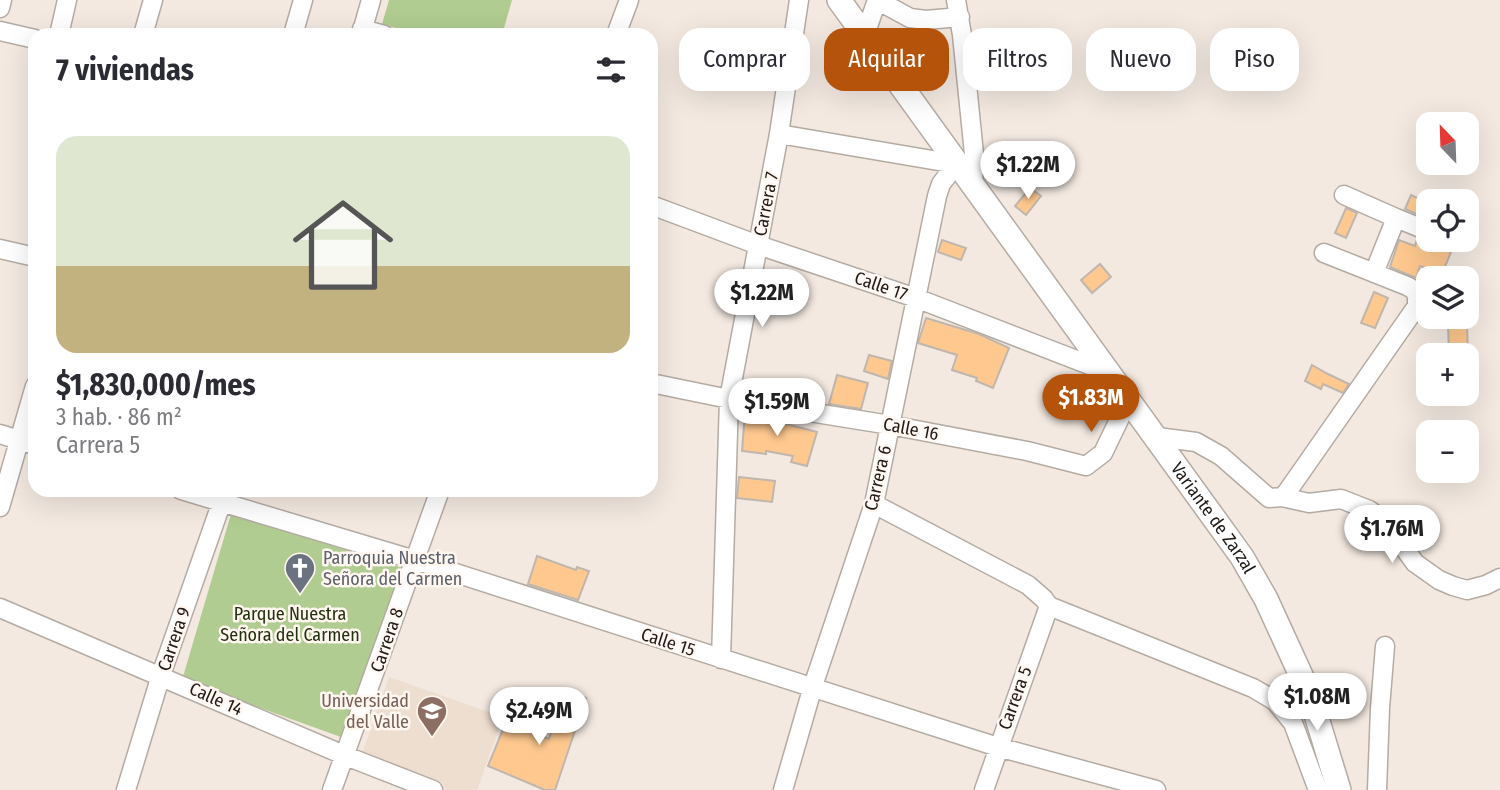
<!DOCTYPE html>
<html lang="es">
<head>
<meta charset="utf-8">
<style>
	body { margin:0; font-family:"Fira Sans Condensed",sans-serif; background:#f2f2f3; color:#2b2b33; height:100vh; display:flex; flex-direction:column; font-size:26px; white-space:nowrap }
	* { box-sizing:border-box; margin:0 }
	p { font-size:23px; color:#7c7c81 }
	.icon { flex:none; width:38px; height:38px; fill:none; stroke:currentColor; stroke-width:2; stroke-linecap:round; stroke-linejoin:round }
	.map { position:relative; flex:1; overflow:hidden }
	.details { position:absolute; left:28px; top:28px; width:630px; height:469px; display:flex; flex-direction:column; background:#fff; border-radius:21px; box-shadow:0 7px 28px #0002 }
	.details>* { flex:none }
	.guide { position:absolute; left:679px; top:28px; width:665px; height:63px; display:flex; gap:14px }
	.needle { width:46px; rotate:337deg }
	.fabs { position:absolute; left:1416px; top:112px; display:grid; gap:14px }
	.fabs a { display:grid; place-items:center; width:63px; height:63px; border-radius:14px; background:#fff; box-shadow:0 7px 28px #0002; font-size:35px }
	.price { position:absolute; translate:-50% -60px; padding:0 16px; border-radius:24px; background:#fff; color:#222; font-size:23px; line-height:46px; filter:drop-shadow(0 2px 4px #0008) }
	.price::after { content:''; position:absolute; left:50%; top:42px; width:21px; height:16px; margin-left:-10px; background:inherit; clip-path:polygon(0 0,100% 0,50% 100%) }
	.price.on { background:#b45309; color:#fff }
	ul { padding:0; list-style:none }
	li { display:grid; align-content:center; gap:14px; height:371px; padding:0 28px }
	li+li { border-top:2px solid #e1e1e2 }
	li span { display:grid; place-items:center; height:217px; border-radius:21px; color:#555 }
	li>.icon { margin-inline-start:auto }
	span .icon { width:126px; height:126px; fill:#fffc; stroke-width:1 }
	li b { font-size:30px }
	h2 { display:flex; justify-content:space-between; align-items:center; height:84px; padding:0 28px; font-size:30px }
	.tag { padding:0 24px; border-radius:21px; background:#fff; box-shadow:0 7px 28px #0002; font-size:24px; line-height:63px }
	.tag.on { background:#b45309; color:#fff }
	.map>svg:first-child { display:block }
	.built { fill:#eeded0 }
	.green { fill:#b0cc90 }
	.building { fill:#fec88f; stroke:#bfb6ae; stroke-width:2 }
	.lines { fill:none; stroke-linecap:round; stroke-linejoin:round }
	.minor-casing { stroke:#b4aba3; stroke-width:21 }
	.major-casing { stroke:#b4aba3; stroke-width:26 }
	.minor { stroke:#fff; stroke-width:18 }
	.major { stroke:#fff; stroke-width:23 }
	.labels { text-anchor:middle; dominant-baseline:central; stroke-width:5; stroke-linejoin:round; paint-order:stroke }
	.street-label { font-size:18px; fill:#1d1a17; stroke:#fff7f0 }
	.worship-label { font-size:18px; fill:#5b616d; stroke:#fff7f0; text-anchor:start }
	.park-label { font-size:18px; fill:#22310d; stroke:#fff7f0 }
	.education-label { font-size:18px; fill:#785e54; stroke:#fff7f0; text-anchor:end }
</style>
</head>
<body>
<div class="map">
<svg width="1500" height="790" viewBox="0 0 1500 790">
	<rect width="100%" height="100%" fill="#f3e9e1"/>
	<path class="built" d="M 389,677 L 503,717 L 477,790 L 448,790 L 360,759 Z"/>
	<path class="green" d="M 389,0 L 512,0 L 502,35 L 419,35 L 382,24 Z
		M 231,514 L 406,569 L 341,737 L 182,680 Z"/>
	<path class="building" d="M 1030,188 L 1041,196 L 1026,215 L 1015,206 Z
		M 1411,195 L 1428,203 L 1428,219 L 1405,209 Z
		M 1346,208 L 1357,213 L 1346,238 L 1335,233 Z
		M 1417,239 L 1429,242 L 1438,241 L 1442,249 L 1451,252 L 1442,274 L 1420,266 L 1416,278 L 1390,267 L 1399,240 L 1415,246 Z
		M 942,240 L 966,248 L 961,260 L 938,252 Z
		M 1100,264 L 1111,277 L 1092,293 L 1081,280 Z
		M 1374,292 L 1388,298 L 1375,328 L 1361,323 Z
		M 926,318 L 979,334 L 1009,348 L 993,388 L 976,381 L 977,378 L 952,370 L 957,355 L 918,343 Z
		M 1448,325 L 1467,325 L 1468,355 L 1449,355 Z
		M 869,355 L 892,361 L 888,379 L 864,371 Z
		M 1312,365 L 1328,374 L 1349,384 L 1343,393 L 1323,384 L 1321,389 L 1305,381 Z
		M 837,375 L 868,383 L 861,409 L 829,404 Z
		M 745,413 L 787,420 L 786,424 L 817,432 L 807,466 L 791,462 L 793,456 L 766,451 L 766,454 L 742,451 Z
		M 739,477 L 775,481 L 772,502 L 737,498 Z
		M 537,556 L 576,570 L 577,567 L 589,571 L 578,600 L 528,584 Z
		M 564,691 L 586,698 L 555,790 L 545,790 L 488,766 L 506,722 L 549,739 Z"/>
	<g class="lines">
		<g class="minor-casing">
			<path id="minor" d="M 877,0 L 910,18 L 926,20 L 960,17
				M 956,0 L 962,35 L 974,154 L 973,187
				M 0,8 L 2,0
				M 362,29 L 384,35
				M 0,31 L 35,39
				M 59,35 L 67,0
				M 143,35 L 153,0
				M 293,35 L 303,0
				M 361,35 L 371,0
				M 616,35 L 629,0
				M 865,35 L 877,0
				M 779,134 L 956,164 L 941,184 L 937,196 L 874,504 L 813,686 L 783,790
				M 1344,195 L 1396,218
				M 651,205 L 758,245 L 916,298 L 1110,373
				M 1449,240 L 1453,241
				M 0,249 L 35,257
				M 1374,273 L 1396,218 L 1428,231
				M 651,383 L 729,399 L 890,425 L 1027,451 L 1086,466 L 1103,453 L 1129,399
				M 0,434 L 35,445
				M 1157,437 L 1196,442 L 1221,456 L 1269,498 L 1282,497 L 1287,492 L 1417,306 L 1417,296 L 1414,290 L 1407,286 L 1324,253
				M 181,490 L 415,560 L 998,747 L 1156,790
				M 1282,497 L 1309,503 L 1341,499 L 1369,510 L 1384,520 L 1415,563 L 1439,580 L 1453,586 L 1467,590 L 1486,585 L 1500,578
				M 874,504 L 1028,585 L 1044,599 L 1049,606 L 1253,688 L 1275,701 L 1293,723 L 1318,790
				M 0,507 L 35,386
				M 0,608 L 346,756 L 433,790
				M 721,659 L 729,399 L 779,134 L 799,0
				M 126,790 L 161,675 L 226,490
				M 332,790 L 440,490
				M 984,790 L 1049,606
				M 1377,790 L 1380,708 L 1385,646"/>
		</g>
		<g class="major-casing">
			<g id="major">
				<path id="s1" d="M 839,0 L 1242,557 L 1266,599 L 1310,695 L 1339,790"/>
			</g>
		</g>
		<use href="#minor" class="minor"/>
		<use href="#major" class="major"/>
	</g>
	<defs>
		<g id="church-pin" transform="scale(1.575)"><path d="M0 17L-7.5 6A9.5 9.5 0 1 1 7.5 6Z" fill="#6b7280" stroke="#fff7f0"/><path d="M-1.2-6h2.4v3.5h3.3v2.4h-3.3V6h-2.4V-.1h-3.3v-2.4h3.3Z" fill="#fff"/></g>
		<g id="university-pin" transform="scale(1.575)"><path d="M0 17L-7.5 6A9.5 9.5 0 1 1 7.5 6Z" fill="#8d6e63" stroke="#fff7f0"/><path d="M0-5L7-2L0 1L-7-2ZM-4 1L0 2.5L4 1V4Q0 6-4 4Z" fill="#fff"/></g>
	</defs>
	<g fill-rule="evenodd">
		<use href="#church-pin" x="300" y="568"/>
		<use href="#university-pin" x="432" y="711"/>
	</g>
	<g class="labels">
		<g class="street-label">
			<text transform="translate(766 204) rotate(-79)">Carrera 7</text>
			<text transform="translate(881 286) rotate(19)">Calle 17</text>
			<text transform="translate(911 429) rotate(11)">Calle 16</text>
			<text transform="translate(878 478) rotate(-77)">Carrera 6</text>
			<text stroke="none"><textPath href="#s1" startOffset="639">Variante de Zarzal</textPath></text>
			<text transform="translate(174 639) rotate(-71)">Carrera 9</text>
			<text transform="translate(387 640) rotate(-71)">Carrera 8</text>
			<text transform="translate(668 642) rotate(18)">Calle 15</text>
			<text transform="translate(1015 698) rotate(-70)">Carrera 5</text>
			<text transform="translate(216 699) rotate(24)">Calle 14</text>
		</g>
		<g class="worship-label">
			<text x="323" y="558">Parroquia Nuestra<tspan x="323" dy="21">Señora del Carmen</tspan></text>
		</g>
		<g class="park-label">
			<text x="290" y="614">Parque Nuestra<tspan x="290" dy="21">Señora del Carmen</tspan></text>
		</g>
		<g class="education-label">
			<text x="409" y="701">Universidad<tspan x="409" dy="21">del Valle</tspan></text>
		</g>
	</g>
</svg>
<div class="fabs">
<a><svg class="needle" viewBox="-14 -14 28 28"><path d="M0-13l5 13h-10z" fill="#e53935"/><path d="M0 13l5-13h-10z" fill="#7c7c81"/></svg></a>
<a><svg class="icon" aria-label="locate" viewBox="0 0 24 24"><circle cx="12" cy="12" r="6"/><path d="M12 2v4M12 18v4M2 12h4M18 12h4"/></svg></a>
<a><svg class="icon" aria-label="layers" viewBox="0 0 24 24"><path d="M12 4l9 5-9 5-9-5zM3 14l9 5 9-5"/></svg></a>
<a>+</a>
<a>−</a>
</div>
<b class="price" style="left:1028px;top:201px">$1.22M</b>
<b class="price" style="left:762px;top:329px">$1.22M</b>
<b class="price on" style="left:1091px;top:434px">$1.83M</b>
<b class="price" style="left:777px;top:438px">$1.59M</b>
<b class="price" style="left:1392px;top:565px">$1.76M</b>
<b class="price" style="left:1317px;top:733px">$1.08M</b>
<b class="price" style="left:539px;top:747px">$2.49M</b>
<div class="guide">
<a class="tag">Comprar</a>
<a class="tag on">Alquilar</a>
<a class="tag">Filtros</a>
<a class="tag">Nuevo</a>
<a class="tag">Piso</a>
</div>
<section class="details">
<h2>7 viviendas<svg class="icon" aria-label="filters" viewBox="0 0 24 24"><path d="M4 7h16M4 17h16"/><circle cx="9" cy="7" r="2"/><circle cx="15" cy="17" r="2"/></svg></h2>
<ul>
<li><span style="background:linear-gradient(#dfe7d0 60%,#c2b280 0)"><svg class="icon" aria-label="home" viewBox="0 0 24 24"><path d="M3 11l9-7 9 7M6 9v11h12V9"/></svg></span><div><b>$1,830,000/mes</b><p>3 hab. · 86 m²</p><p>Carrera 5</p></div></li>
</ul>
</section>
</div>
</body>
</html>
